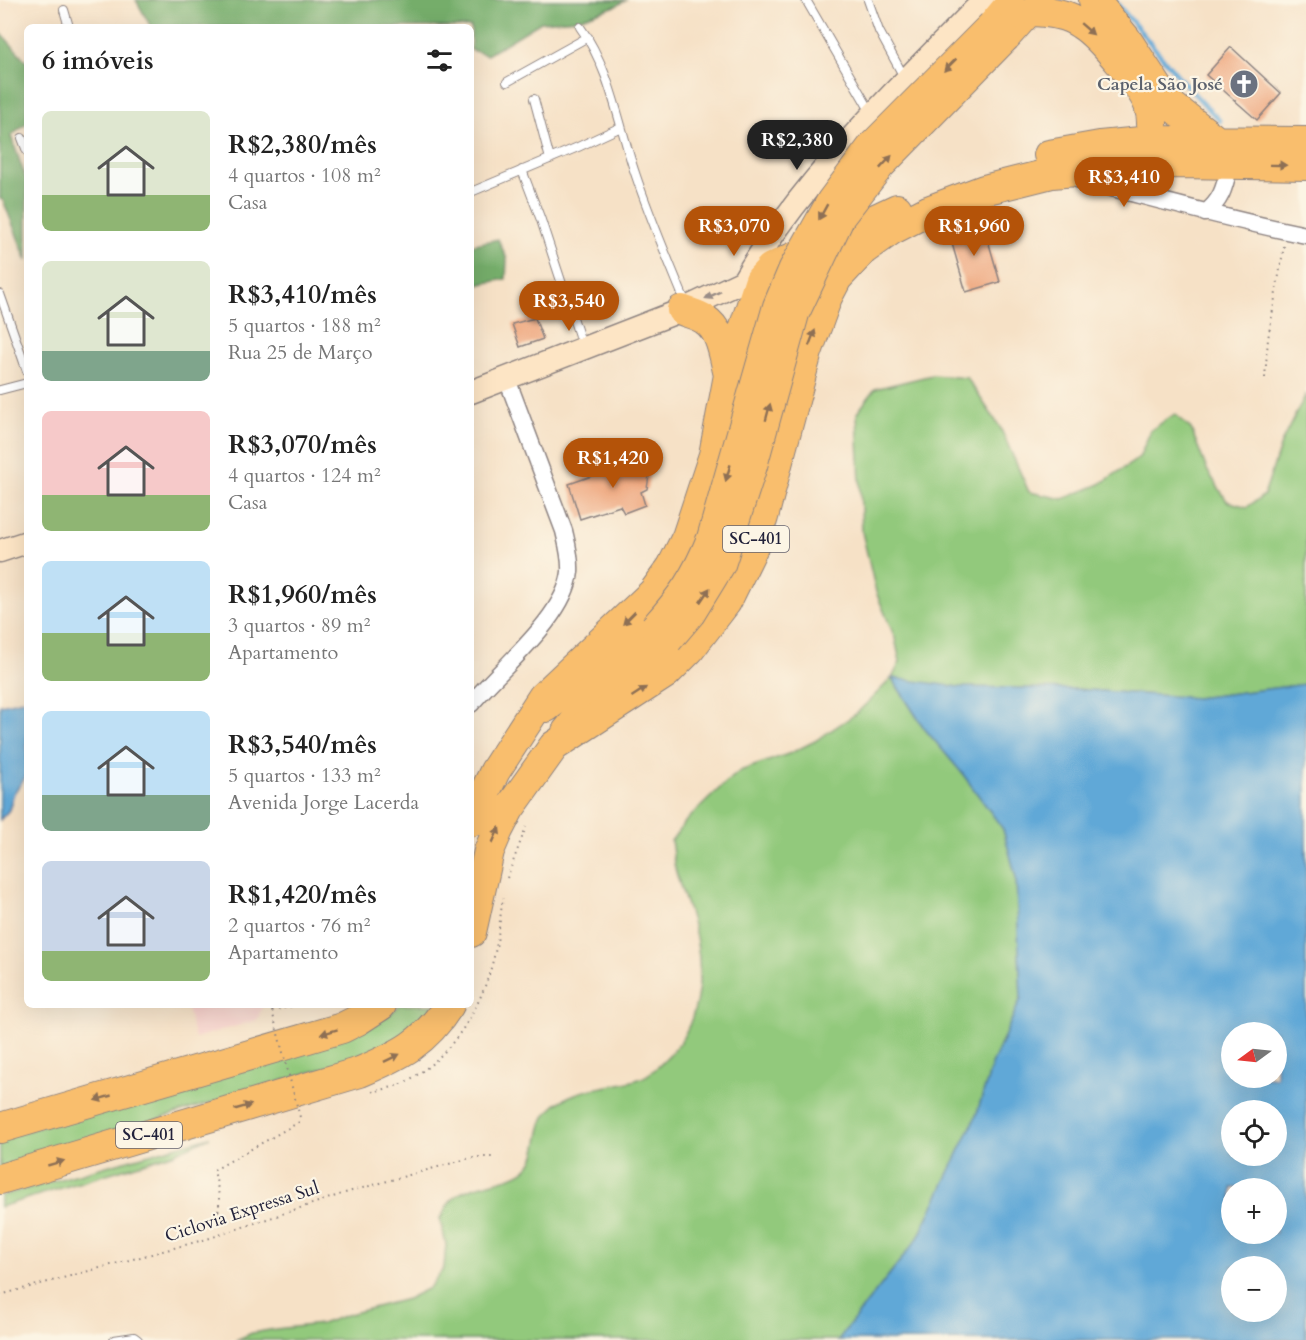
<!DOCTYPE html>
<html lang="pt">
<head>
<meta charset="utf-8">
<style>
	body { margin:0; font-family:Cardo,serif; background:#f2f2f2; color:#222; height:100vh; display:flex; flex-direction:column; font-size:22px; white-space:nowrap }
	* { box-sizing:border-box; margin:0 }
	p { font-size:20px; color:#767676 }
	.icon { flex:none; width:33px; height:33px; fill:none; stroke:currentColor; stroke-width:2; stroke-linecap:round; stroke-linejoin:round }
	.map { position:relative; flex:1; overflow:hidden }
	.sheet { position:absolute; left:24px; top:24px; width:450px; height:984px; display:flex; flex-direction:column; background:#fff; border-radius:9px; box-shadow:0 6px 24px #0002 }
	.sheet>* { flex:none }
	.needle { width:39px; rotate:255deg }
	.fabs { position:absolute; left:1221px; top:1022px; display:grid; gap:12px }
	.fabs a { display:grid; place-items:center; width:66px; height:66px; border-radius:50%; background:#fff; box-shadow:0 6px 24px #0002; font-size:30px }
	.price { position:absolute; translate:-50% -51px; padding:0 14px; border-radius:21px; background:#b45309; color:#fff; font-size:20px; line-height:39px; filter:drop-shadow(0 2px 3px #0008) }
	.price::after { content:''; position:absolute; left:50%; top:36px; width:18px; height:14px; margin-left:-9px; background:inherit; clip-path:polygon(0 0,100% 0,50% 100%) }
	.price.active { background:#222; color:#fff }
	ul { padding:0; list-style:none }
	li { display:flex; align-items:center; gap:18px; height:150px; padding:0 18px }
	li span { display:grid; place-items:center; flex:none; width:168px; height:120px; border-radius:9px; color:#555 }
	li>.icon { margin-inline-start:auto }
	span .icon { width:72px; height:72px; fill:#fffc; stroke-width:1 }
	li b { font-size:26px }
	h2 { display:flex; justify-content:space-between; align-items:center; height:72px; padding:0 18px; font-size:26px }
	.map>svg:first-child { display:block }
	.built { fill:#f7d0cb }
	.green { fill:#92c97b; stroke:#5a765b; stroke-width:1.5 }
	.forest { fill:#75ad6b; stroke:#4c6853; stroke-width:1.5 }
	.water { fill:#60a8d7; stroke:#416589; stroke-width:1.5; fill-rule:evenodd }
	.lines { fill:none; stroke-linecap:round; stroke-linejoin:round }
	.stream { stroke:#60a8d7; stroke-width:4.5 }
	.building { fill:#eea47a }
	.lane-casing { stroke:#8c8280; stroke-width:10 }
	.street-casing { stroke:#8c8280; stroke-width:19 }
	.secondary-casing { stroke:#8c8280; stroke-width:25 }
	.primary-casing { stroke:#8c8280; stroke-width:28 }
	.highway-casing { stroke:#8c8280; stroke-width:32 }
	.path { stroke:#8c8280; stroke-width:2; stroke-dasharray:1.5 4.5; stroke-linecap:butt }
	.lane { stroke:#fff; stroke-width:8 }
	.street { stroke:#fff; stroke-width:16 }
	.secondary { stroke:#fde5c5; stroke-width:22 }
	.primary { stroke:#f9be6d; stroke-width:26 }
	.highway { stroke:#f9be6d; stroke-width:30 }
	.primary-bridge-casing { stroke:#8c8280; stroke-width:28; stroke-linecap:butt }
	.path-bridge { stroke:#8c8280; stroke-width:2; stroke-dasharray:1.5 4.5; stroke-linecap:butt }
	.primary-bridge { stroke:#f9be6d; stroke-width:26 }
	.oneway { fill:#8e7054 }
	.oneway2 { fill:#9a8d87 }
	.labels { text-anchor:middle; dominant-baseline:central; stroke-width:4.5; stroke-linejoin:round; paint-order:stroke }
	.shield { fill:#fcf5e5; stroke:#63616e; stroke-width:1.5 }
	.shield-label { font-size:16px; font-weight:bold; fill:#22223b }
	.worship-label { font-size:18px; font-weight:bold; fill:#5b616d; stroke:#fcf5e5; text-anchor:end }
	.street-label { font-size:18px; fill:#22223b; stroke:#fcf5e5 }
</style>
</head>
<body>
<div class="map">
<svg width="1306" height="1340" viewBox="0 0 1306 1340">
	<rect width="100%" height="100%" fill="#fcf5e5"/>
	<filter id="ink" filterUnits="userSpaceOnUse"><feTurbulence type="fractalNoise" baseFrequency=".0167" numOctaves="2"/><feDisplacementMap in="SourceGraphic" scale="12" xChannelSelector="R" yChannelSelector="G"/><feConvolveMatrix kernelMatrix="1 2 1 2 8 2 1 2 1" color-interpolation-filters="sRGB"/></filter>
	<filter id="wash" filterUnits="userSpaceOnUse"><feTurbulence type="fractalNoise" baseFrequency=".008" numOctaves="4" result="noise"/><feDisplacementMap in="SourceGraphic" scale="24" xChannelSelector="R" yChannelSelector="G"/><feGaussianBlur stdDeviation="1.35" result="paint"/><feColorMatrix in="noise" values="0 0 0 0 0 0 0 0 0 0 0 0 0 0 0 0 0 1.4 0 .05"/><feComposite in="paint" operator="in"/></filter>
	<g filter="url(#wash)">
		<rect width="100%" height="100%" fill="#f6e1c6"/>
		<path class="built" d="M 186,1005 L 263,1005 L 257,1020 L 195,1038 Z"/>
		<path class="green" d="M 932,375 L 967,378 L 1000,427 L 1029,492 L 1063,499 L 1100,484 L 1139,458 L 1151,430 L 1175,414 L 1191,429 L 1207,470 L 1227,501 L 1247,507 L 1264,495 L 1282,441 L 1306,394 L 1306,684 L 1196,698 L 1075,689 L 959,687 L 892,679 L 924,728 L 962,773 L 1003,829 L 1016,877 L 1021,998 L 992,1065 L 976,1116 L 918,1238 L 838,1340 L 236,1340 L 252,1333 L 276,1329 L 321,1324 L 349,1314 L 407,1299 L 429,1288 L 444,1268 L 446,1244 L 440,1219 C 444,1213 447,1205 452,1200 C 468,1182 510,1184 527,1168 C 542,1154 535,1126 550,1110 C 572,1086 610,1089 639,1079 C 651,1075 662,1063 671,1054 C 697,1025 704,981 697,943 C 693,917 681,893 675,868 C 673,860 673,850 671,841 L 686,821 L 721,787 L 740,771 L 791,753 L 815,741 L 857,713 L 892,678 L 900,662 L 895,638 L 876,592 L 862,532 L 857,413 L 875,389 Z
			M 400,1005 L 436,1005 L 392,1047 L 0,1168 L 0,1139 L 385,1018 Z
			M 210,1137 L 172,1154 L 0,1207 L 0,1196 Z"/>
		<path class="forest" d="M 136,0 L 626,0 L 616,6 L 578,19 L 541,22 L 487,55 L 471,50 L 471,27 L 151,27 Z
			M 0,32 L 27,62 L 27,123 L 11,136 L 27,182 L 27,261 L 3,200 L 0,199 Z
			M 498,239 L 507,259 L 506,279 L 481,284 L 471,288 L 471,245 Z"/>
		<path class="water" d="M 892,678 L 959,687 L 1075,689 L 1196,698 L 1306,684 L 1306,1340 L 838,1340 L 918,1238 L 976,1116 L 992,1065 L 1021,998 L 1016,877 L 1003,829 L 962,773 L 924,728 ZM 1232,1032 L 1276,1032 L 1276,1077 L 1232,1077 ZM 1232,1110 L 1276,1110 L 1276,1155 L 1232,1155 ZM 1232,1188 L 1276,1188 L 1276,1233 L 1232,1233 ZM 1232,1266 L 1276,1266 L 1276,1311 L 1232,1311 Z
			M 27,699 L 27,775 L 14,793 L 9,810 L 0,820 L 0,705 Z"/>
		<g class="lines">
			<path class="stream" d="M 1114,0 L 1184,83 L 1220,121"/>
		</g>
		<g id="blocks">
			<path class="building" d="M 1231,47 L 1281,93 L 1257,120 L 1206,75 Z
				M 983,223 L 1000,282 L 966,292 L 949,233 Z
				M 535,318 L 543,339 L 520,347 L 512,324 Z
				M 652,455 L 647,489 L 641,492 L 645,505 L 624,513 L 620,506 L 580,519 L 569,484 Z"/>
		</g>
	</g>
	<g filter="url(#ink)">
		<use href="#blocks" fill-opacity="0" stroke="#8c8280" stroke-width="1.5"/>
		<g class="lines">
			<g class="lane-casing">
				<path id="lane" d="M 806,0 L 872,114
					M 868,0 L 879,31 L 904,77
					M 64,10 L 69,27
					M 580,27 C 610,67 619,126 635,173 C 650,218 669,262 687,306
					M 507,82 L 588,37
					M 534,99 L 550,159
					M 22,138 L 27,151
					M 522,170 L 541,220 L 583,348
					M 471,192 L 578,147 L 621,127
					M 0,294 L 27,371
					M 0,390 L 27,383
					M 114,1340 L 134,1337 L 138,1340"/>
			</g>
			<g class="street-casing">
				<path id="street" d="M 1077,179 C 1153,198 1229,220 1306,235
					M 1205,213 C 1223,200 1225,184 1230,164
					M 471,704 C 500,668 565,618 570,572 C 571,558 567,544 564,531 L 507,379"/>
			</g>
			<g class="secondary-casing">
				<path id="secondary" d="M 743,281 C 806,174 899,88 984,0
					M 471,392 L 682,310 L 756,275
					M 0,551 L 27,542"/>
			</g>
			<g class="primary-casing">
				<path id="primary" d="M 991,24 L 1011,0
					M 1007,38 L 1041,0
					M 547,709 L 653,627
					M 565,731 C 593,694 635,672 669,641"/>
			</g>
			<g class="highway-casing">
				<path id="highway" d="M 1094,0 L 1126,39 L 1168,103 L 1218,142
					M 1033,11 C 1050,12 1067,14 1081,24 C 1099,35 1142,86 1149,105 C 1153,117 1153,128 1151,141
					M 1049,155 L 1100,146 L 1151,141 L 1306,142
					M 682,310 C 689,313 698,315 704,319 C 722,330 724,356 729,375
					M 471,821 L 495,771 L 543,697 L 653,593 L 672,567 L 687,537 L 714,455 L 729,375 L 760,280 L 771,268 L 897,209
					M 471,932 L 489,851 L 498,830 L 509,809 L 554,746 L 666,673 L 689,650 L 726,602 L 754,545 L 763,517 L 807,352 L 827,297 L 837,278 L 863,250 L 891,230 L 928,211 L 984,190 L 1052,173 L 1174,163 L 1306,165
					M 0,1128 L 342,1028 L 358,1020 L 381,1005
					M 0,1179 L 360,1072 C 400,1055 425,1043 449,1005"/>
			</g>
			<path class="path" d="M 1265,378 L 1268,339 L 1284,246
				M 507,878 L 526,827
				M 272,1011 L 297,1005
				M 372,1092 C 384,1089 397,1087 407,1081 C 454,1055 484,1004 495,952 C 499,935 500,916 503,898
				M 210,1218 L 217,1216 C 222,1200 217,1186 214,1170 L 301,1121
				M 0,1295 L 207,1239 L 348,1192 L 474,1157 L 493,1157"/>
			<use href="#lane" class="lane"/>
			<use href="#street" class="street"/>
			<use href="#secondary" class="secondary"/>
			<use href="#primary" class="primary"/>
			<use href="#highway" class="highway"/>
			<g class="primary-bridge-casing">
				<path id="primary-bridge" d="M 653,627 C 680,597 695,576 710,538 L 776,306 L 792,268 L 830,200 L 871,145 L 991,24
					M 669,641 L 692,614 L 722,565 L 754,466 L 796,314 L 842,217 L 881,167 L 1007,38"/>
			</g>
			<path class="path-bridge" d="M 272,1011 L 301,1121"/>
			<use href="#primary-bridge" class="primary-bridge"/>
		</g>
		<defs><path id="oneway-solid" d="M-6-.8H1V-3.2L6.5 0L1 3.2V.8H-6Z" transform="scale(1.5)"/></defs>
		<g class="oneway">
			<use href="#oneway-solid" transform="translate(1087 29) rotate(41)"/>
			<use href="#oneway-solid" transform="translate(950 65) rotate(135)"/>
			<use href="#oneway-solid" transform="translate(886 162) rotate(-47)"/>
			<use href="#oneway-solid" transform="translate(1278 165) rotate(1)"/>
			<use href="#oneway-solid" transform="translate(823 212) rotate(119)"/>
			<use href="#oneway-solid" transform="translate(812 338) rotate(-69)"/>
			<use href="#oneway-solid" transform="translate(768 412) rotate(-75)"/>
			<use href="#oneway-solid" transform="translate(728 473) rotate(106)"/>
			<use href="#oneway-solid" transform="translate(705 595) rotate(-56)"/>
			<use href="#oneway-solid" transform="translate(629 618) rotate(135)"/>
			<use href="#oneway-solid" transform="translate(639 692) rotate(-33)"/>
			<use href="#oneway-solid" transform="translate(496 835) rotate(-66)"/>
			<use href="#oneway-solid" transform="translate(329 1032) rotate(163)"/>
			<use href="#oneway-solid" transform="translate(392 1058) rotate(-26)"/>
			<use href="#oneway-solid" transform="translate(103 1098) rotate(164)"/>
			<use href="#oneway-solid" transform="translate(243 1107) rotate(-16)"/>
			<use href="#oneway-solid" transform="translate(56 1163) rotate(-16)"/>
		</g>
		<use class="oneway2" href="#oneway-solid" transform="translate(713 295) rotate(155)"/>
	</g>
	<defs>
		<g id="church-disc" transform="scale(1.5)"><circle r="9.5" fill="#6b7280" stroke="#fcf5e5"/><path d="M-1.2-6h2.4v3.5h3.3v2.4h-3.3V6h-2.4V-.1h-3.3v-2.4h3.3Z" fill="#fff"/></g>
	</defs>
	<g fill-rule="evenodd">
		<use href="#church-disc" x="1244" y="84"/>
	</g>
	<g class="labels">
		<g class="shield">
			<rect x="723" y="526" width="66" height="26" rx="4.5"/>
			<rect x="116" y="1122" width="66" height="26" rx="4.5"/>
		</g>
		<g class="shield-label">
			<text x="756" y="539">SC-401</text>
			<text x="149" y="1135">SC-401</text>
		</g>
		<g class="worship-label">
			<text x="1223" y="84">Capela São José</text>
		</g>
		<g class="street-label">
			<text transform="translate(242 1212) rotate(-18)">Ciclovia Expressa Sul</text>
		</g>
	</g>
</svg>
<div class="fabs">
<a><svg class="needle" viewBox="-14 -14 28 28"><path d="M0-13l5 13h-10z" fill="#e53935"/><path d="M0 13l5-13h-10z" fill="#767676"/></svg></a>
<a><svg class="icon" aria-label="locate" viewBox="0 0 24 24"><circle cx="12" cy="12" r="6"/><path d="M12 2v4M12 18v4M2 12h4M18 12h4"/></svg></a>
<a>+</a>
<a>−</a>
</div>
<b class="price active" style="left:797px;top:171px">R$2,380</b>
<b class="price" style="left:1124px;top:208px">R$3,410</b>
<b class="price" style="left:734px;top:257px">R$3,070</b>
<b class="price" style="left:974px;top:257px">R$1,960</b>
<b class="price" style="left:569px;top:332px">R$3,540</b>
<b class="price" style="left:613px;top:489px">R$1,420</b>
<section class="sheet">
<h2>6 imóveis<svg class="icon" aria-label="filters" viewBox="0 0 24 24"><path d="M4 7h16M4 17h16"/><circle cx="9" cy="7" r="2"/><circle cx="15" cy="17" r="2"/></svg></h2>
<ul>
<li><span style="background:linear-gradient(#dfe7d0 70%,#8fb573 0)"><svg class="icon" aria-label="home" viewBox="0 0 24 24"><path d="M3 11l9-7 9 7M6 9v11h12V9"/></svg></span><div><b>R$2,380/mês</b><p>4 quartos · 108 m²</p><p>Casa</p></div></li>
<li><span style="background:linear-gradient(#dfe7d0 75%,#7fa58c 0)"><svg class="icon" aria-label="home" viewBox="0 0 24 24"><path d="M3 11l9-7 9 7M6 9v11h12V9"/></svg></span><div><b>R$3,410/mês</b><p>5 quartos · 188 m²</p><p>Rua 25 de Março</p></div></li>
<li><span style="background:linear-gradient(#f6c9c9 70%,#8fb573 0)"><svg class="icon" aria-label="home" viewBox="0 0 24 24"><path d="M3 11l9-7 9 7M6 9v11h12V9"/></svg></span><div><b>R$3,070/mês</b><p>4 quartos · 124 m²</p><p>Casa</p></div></li>
<li><span style="background:linear-gradient(#bfe0f5 60%,#8fb573 0)"><svg class="icon" aria-label="home" viewBox="0 0 24 24"><path d="M3 11l9-7 9 7M6 9v11h12V9"/></svg></span><div><b>R$1,960/mês</b><p>3 quartos · 89 m²</p><p>Apartamento</p></div></li>
<li><span style="background:linear-gradient(#bfe0f5 70%,#7fa58c 0)"><svg class="icon" aria-label="home" viewBox="0 0 24 24"><path d="M3 11l9-7 9 7M6 9v11h12V9"/></svg></span><div><b>R$3,540/mês</b><p>5 quartos · 133 m²</p><p>Avenida Jorge Lacerda</p></div></li>
<li><span style="background:linear-gradient(#c9d6e8 75%,#8fb573 0)"><svg class="icon" aria-label="home" viewBox="0 0 24 24"><path d="M3 11l9-7 9 7M6 9v11h12V9"/></svg></span><div><b>R$1,420/mês</b><p>2 quartos · 76 m²</p><p>Apartamento</p></div></li>
</ul>
</section>
</div>
</body>
</html>
